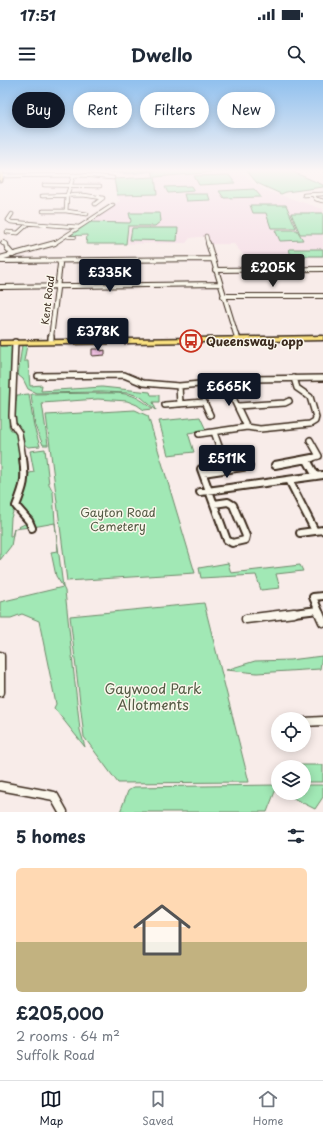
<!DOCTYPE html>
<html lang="en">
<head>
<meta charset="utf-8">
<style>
	body { margin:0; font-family:"Playpen Sans",sans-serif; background:#f6f6f7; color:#1f2937; height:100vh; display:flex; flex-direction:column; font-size:15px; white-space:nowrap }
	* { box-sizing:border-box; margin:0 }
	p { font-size:13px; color:#747a83 }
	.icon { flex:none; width:22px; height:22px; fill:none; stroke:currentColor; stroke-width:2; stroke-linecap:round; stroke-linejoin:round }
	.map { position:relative; height:732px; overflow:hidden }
	.sheet { display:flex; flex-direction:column; background:#fff; flex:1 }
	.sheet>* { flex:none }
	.hud { position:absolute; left:12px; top:12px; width:299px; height:36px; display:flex; gap:8px }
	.buttons { position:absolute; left:271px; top:632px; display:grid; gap:8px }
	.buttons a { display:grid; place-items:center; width:40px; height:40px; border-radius:50%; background:#fff; box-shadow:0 2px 10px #0003; font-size:20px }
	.price { position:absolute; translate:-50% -34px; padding:0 9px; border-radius:4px; background:#111827; color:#fff; font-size:13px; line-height:26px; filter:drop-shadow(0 1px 2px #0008) }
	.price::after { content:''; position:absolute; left:50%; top:24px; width:12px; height:9px; margin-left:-6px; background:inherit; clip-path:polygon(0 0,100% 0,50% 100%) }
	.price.current { background:#222; color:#fff }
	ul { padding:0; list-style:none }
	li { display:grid; align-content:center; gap:8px; height:212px; padding:0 16px }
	li span { display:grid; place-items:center; height:124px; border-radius:6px; color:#555 }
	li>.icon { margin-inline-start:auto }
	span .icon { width:72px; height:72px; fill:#fffc; stroke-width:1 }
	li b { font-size:17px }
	h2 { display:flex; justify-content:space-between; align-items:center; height:48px; padding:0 16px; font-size:17px }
	.tag { padding:0 14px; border-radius:18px; background:#fff; box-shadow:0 2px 10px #0003; font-size:14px; line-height:36px }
	.tag.current { background:#111827; color:#fff }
	.status { display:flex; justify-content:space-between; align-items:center; height:28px; padding:0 20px; background:#fff; direction:ltr }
	.status svg { height:11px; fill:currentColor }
	header { display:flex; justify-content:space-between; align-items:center; height:52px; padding:0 16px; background:#fff; font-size:18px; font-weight:700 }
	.menu { display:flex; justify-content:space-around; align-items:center; height:56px; border-top:1px solid #e0e1e3; background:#fff; font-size:11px; color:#747a83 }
	.menu a { display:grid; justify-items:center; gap:2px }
	.menu .current { color:#111827 }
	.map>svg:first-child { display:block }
	.built { fill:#f5dee6 }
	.green { fill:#a1e8b5; stroke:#6e896a }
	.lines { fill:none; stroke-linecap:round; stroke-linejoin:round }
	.stream { stroke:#7f8ea0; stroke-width:1 }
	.building { fill:#edbedf; stroke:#3b2a1e }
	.pedestrian-casing { stroke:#3b2a1e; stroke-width:3.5 }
	.minor-far4-casing { stroke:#3b2a1e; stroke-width:4.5 }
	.minor-far3-casing { stroke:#3b2a1e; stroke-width:6 }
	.minor-far2-casing { stroke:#3b2a1e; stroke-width:8 }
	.minor-far1-casing { stroke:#3b2a1e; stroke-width:10 }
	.minor-casing { stroke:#3b2a1e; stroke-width:11 }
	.primary-casing { stroke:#3b2a1e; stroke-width:3 }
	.pedestrian { stroke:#fbf7ec; stroke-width:2 }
	.minor-far4 { stroke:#fbf7ec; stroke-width:3 }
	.minor-far3 { stroke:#fbf7ec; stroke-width:4 }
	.minor-far2 { stroke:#fbf7ec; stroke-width:5 }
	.minor-far1 { stroke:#fbf7ec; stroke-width:6 }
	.minor { stroke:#fbf7ec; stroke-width:8 }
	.primary { fill:#fae180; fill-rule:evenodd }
	.labels { text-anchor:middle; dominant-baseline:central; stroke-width:3; stroke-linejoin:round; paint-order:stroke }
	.far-street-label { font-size:10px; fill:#3b2a1e; stroke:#fbf7ec }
	.poi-label { font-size:12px; font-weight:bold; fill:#3b2a1e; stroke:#fbf7ec; text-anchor:start }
	.park-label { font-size:12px; fill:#545a44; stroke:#fbf7ec }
	.near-park-label { font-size:14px; fill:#545a44; stroke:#fbf7ec }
</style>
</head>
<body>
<div class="status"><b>17:51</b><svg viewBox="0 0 49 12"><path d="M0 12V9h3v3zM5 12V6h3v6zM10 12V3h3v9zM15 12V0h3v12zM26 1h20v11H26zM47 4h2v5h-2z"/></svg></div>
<header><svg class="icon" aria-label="menu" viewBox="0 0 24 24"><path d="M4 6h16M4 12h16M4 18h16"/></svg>Dwello<svg class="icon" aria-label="search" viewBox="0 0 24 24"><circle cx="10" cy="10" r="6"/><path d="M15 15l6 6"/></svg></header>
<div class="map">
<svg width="323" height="732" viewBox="0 0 323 732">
	<rect width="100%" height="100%" fill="#f8ece9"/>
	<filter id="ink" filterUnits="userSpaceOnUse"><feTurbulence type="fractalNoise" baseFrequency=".025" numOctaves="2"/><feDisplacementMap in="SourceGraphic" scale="8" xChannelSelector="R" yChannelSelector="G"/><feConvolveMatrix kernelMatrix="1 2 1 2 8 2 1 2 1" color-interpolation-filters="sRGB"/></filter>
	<g filter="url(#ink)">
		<path class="built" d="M 241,90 L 253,103 L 265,110 L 323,129 L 323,177 L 245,177 L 234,164 L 211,164 L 208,156 L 190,158 L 186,163 L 86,164 L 87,155 L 69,156 L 120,121 L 120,119 L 118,119 L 114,99 L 155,98 Z"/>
		<path class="green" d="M 97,90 L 213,90 L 217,92 L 155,97 L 157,114 L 117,115 L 114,99 L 154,97 L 152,91 L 129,93 Z
			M 246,90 L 289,90 L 323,105 L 323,107 L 286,112 L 281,114 L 257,103 Z
			M 229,95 L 235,103 L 199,105 L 194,96 Z
			M 191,106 L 194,111 L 168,113 L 165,107 Z
			M 254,109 L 261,117 L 224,118 L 219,111 Z
			M 184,114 L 208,114 L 210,120 L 186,121 Z
			M 250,125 L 286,125 L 296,148 L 271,148 L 266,133 L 253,133 Z
			M 129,133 L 160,133 L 161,141 L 155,146 L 128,146 L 126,164 L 86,164 L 87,155 L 69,156 L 89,142 L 130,143 L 131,141 Z
			M 291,133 L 323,133 L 323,154 L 300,154 Z
			M 132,148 L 178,148 L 177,161 L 130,160 Z
			M 275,150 L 297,150 L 303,160 L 280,161 Z
			M 289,169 L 323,169 L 323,176 L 291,176 Z
			M 0,265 L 12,266 L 13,287 L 9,346 L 11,350 L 15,350 L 17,353 L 24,399 L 11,438 L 10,456 L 12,456 L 14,449 L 27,443 L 30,447 L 14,449 L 11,466 L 0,480 Z
			M 22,265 L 27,265 L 24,281 L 28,281 L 30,306 L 42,305 L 41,311 L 102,307 L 150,312 L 151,315 L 159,315 L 159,322 L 153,322 L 156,330 L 141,317 L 129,313 L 102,312 L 36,313 L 28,309 L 23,299 L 18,295 Z
			M 103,313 C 127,313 134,313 153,329 L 144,330 L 137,325 L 127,321 L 98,319 L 42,323 L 48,365 L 43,365 L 35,346 L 31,314 Z
			M 29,314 L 34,347 L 40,366 L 28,367 L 24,364 L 13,336 L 17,315 Z
			M 135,330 L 148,336 L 195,493 L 67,501 L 46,335 Z
			M 200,337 L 206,350 L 188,353 L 194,372 L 168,375 L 159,341 Z
			M 45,369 L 49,404 L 53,412 L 55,443 L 63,507 L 65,511 L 80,650 L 85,667 L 54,628 L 56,624 L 39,541 L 22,534 L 11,538 L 0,538 L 0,522 L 63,507 L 56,496 L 51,472 L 58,471 L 55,443 L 33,447 L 19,427 L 26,394 L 34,392 L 30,371 Z
			M 228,483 L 231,493 L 300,485 L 303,491 L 276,494 L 280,508 L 261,510 L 256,495 L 201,498 L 199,488 Z
			M 204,523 L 249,702 L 118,703 L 84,657 L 70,536 Z
			M 322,576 L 320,589 L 257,593 L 226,590 L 255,581 L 290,580 Z
			M 292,685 L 323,685 L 323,702 L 304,702 L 304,687 L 292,687 Z
			M 276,705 L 276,708 L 278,705 L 278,710 L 276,709 L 267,732 L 120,732 L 128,711 L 134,707 Z
			M 304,705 L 323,705 L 323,717 L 315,729 L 283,713 L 304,713 Z"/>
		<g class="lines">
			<path class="stream" d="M 84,90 L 129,94 L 163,90
				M 6,94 L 15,92"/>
		</g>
		<path class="building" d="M 92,269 L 101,269 L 101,271 L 105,270 L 105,275 L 92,276 Z"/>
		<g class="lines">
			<g class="pedestrian-casing">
				<path id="pedestrian" d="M 68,157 L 75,157"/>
			</g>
			<g class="minor-far4-casing">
				<path id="minor-far4" d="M 1,96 L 82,95 L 113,98
					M 44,105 L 100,106
					M 304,115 L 323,114
					M 42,116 L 83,115 L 103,118 L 95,124
					M 314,116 L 316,119 L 323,121
					M 43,131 L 66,131 L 87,134
					M 66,131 L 67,115 L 74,95
					M 12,134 L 8,140 L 11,142 L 78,147
					M 7,152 L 18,153 L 29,143
					M 206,156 L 208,164
					M 3,163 L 6,164
					M 51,164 L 55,163 L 113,125"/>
			</g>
			<g class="minor-far3-casing">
				<path id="minor-far3" d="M 3,163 L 6,164 L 7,168 L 13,175
					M 208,163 L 237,258
					M 0,178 L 55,163
					M 1,181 L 213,179
					M 215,190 L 323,189
					M 0,207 L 220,204
					M 223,216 L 323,216
					M 51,258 L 60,184 L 59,181"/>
			</g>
			<g class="minor-far2-casing">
				<path id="minor-far2" d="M 237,257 L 237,259
					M 51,261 L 51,257
					M 15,262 L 12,336 L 13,344 L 19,353 L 23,379
					M 38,296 L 124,295 L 143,303 L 179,306 L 252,299 L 323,298
					M 230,301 L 234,320 L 247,347 L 260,349 L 310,344 L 315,341 L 316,337 L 310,317 L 297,308 L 294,298
					M 179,306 L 180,324
					M 165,325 L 204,322 L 210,335
					M 238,326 L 285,323 L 289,321
					M 214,352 L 219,366
					M 199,354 L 247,347
					M 235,369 L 239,379
					M 309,379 L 319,376 L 310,360"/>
			</g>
			<g class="minor-far1-casing">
				<path id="minor-far1" d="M 23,378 C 26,400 24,406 16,426 L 29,441 L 32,448
					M 239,378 L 242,387
					M 307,380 L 316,396
					M 275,385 L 312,378
					M 201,389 L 227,460 L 232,463 L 245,460 L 246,456 L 233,425 L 228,422 L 214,424
					M 203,393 L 249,386
					M 289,400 L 315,451 L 323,450
					M 200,412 L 323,395
					M 300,453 L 315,451
					M 286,534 L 318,530
					M 320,534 L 313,517 L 323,516"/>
			</g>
			<g class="minor-casing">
				<path id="minor" d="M 319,533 L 323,542
					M 246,539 L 294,533
					M 0,576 L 0,612
					M 304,642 L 323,641
					M 0,706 L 54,716 L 63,732"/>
			</g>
			<g class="primary-casing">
				<path id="primary" d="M 0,90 L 4,90 L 2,101 L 0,102 Z
					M 323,256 L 323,260 L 0,265 L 0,261 Z"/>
			</g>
			<use href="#pedestrian" class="pedestrian"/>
			<use href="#minor-far4" class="minor-far4"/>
			<use href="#minor-far3" class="minor-far3"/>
			<use href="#minor-far2" class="minor-far2"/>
			<use href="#minor-far1" class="minor-far1"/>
			<use href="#minor" class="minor"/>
			<use href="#primary" class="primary"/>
		</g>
	</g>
	<linearGradient id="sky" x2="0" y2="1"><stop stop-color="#90c0ee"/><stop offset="0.47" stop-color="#fcf6f5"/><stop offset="1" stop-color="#fcf6f5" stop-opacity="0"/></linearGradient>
	<rect width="323" height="193" fill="url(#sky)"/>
	<defs>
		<g id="bus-ring" transform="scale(1.15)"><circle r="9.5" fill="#fbf7ec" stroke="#c8321e" stroke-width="1.5"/><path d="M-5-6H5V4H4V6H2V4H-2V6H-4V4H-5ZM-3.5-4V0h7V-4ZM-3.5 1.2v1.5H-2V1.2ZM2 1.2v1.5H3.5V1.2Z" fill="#c8321e"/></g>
	</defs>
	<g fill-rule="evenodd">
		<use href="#bus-ring" x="191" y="261"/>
	</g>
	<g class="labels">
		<g class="far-street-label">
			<text transform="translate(47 220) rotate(-83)">Kent Road</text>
		</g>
		<g class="poi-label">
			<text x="206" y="261">Queensway, opp</text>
		</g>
		<g class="park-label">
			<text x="118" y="432">Gayton Road<tspan x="118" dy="14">Cemetery</tspan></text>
		</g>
		<g class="near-park-label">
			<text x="153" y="608">Gaywood Park<tspan x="153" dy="16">Allotments</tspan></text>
		</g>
	</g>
</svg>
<div class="buttons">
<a><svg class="icon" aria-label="locate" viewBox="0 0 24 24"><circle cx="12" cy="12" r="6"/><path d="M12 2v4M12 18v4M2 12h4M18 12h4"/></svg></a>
<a><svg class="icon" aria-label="layers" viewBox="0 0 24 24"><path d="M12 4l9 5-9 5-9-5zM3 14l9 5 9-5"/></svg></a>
</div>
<b class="price current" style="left:273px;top:208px">£205K</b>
<b class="price" style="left:110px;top:213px">£335K</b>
<b class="price" style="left:98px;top:272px">£378K</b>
<b class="price" style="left:229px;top:327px">£665K</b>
<b class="price" style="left:227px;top:399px">£511K</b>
<div class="hud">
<a class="tag current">Buy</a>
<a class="tag">Rent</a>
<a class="tag">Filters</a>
<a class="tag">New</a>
</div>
</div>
<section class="sheet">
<h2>5 homes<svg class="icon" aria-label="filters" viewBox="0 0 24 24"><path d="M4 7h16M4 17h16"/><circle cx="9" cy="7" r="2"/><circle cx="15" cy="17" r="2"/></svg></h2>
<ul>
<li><span style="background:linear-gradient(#ffd9b3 60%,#c2b280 0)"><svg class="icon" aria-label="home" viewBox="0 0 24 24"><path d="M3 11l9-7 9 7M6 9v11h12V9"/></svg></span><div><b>£205,000</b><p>2 rooms · 64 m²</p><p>Suffolk Road</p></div></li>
</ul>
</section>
<nav class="menu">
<a class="current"><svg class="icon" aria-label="map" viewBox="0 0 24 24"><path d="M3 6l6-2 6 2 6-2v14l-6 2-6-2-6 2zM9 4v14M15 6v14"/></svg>Map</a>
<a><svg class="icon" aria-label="saved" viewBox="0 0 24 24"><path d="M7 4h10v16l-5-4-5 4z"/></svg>Saved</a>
<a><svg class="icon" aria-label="home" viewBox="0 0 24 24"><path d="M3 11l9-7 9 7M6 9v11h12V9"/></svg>Home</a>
</nav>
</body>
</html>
